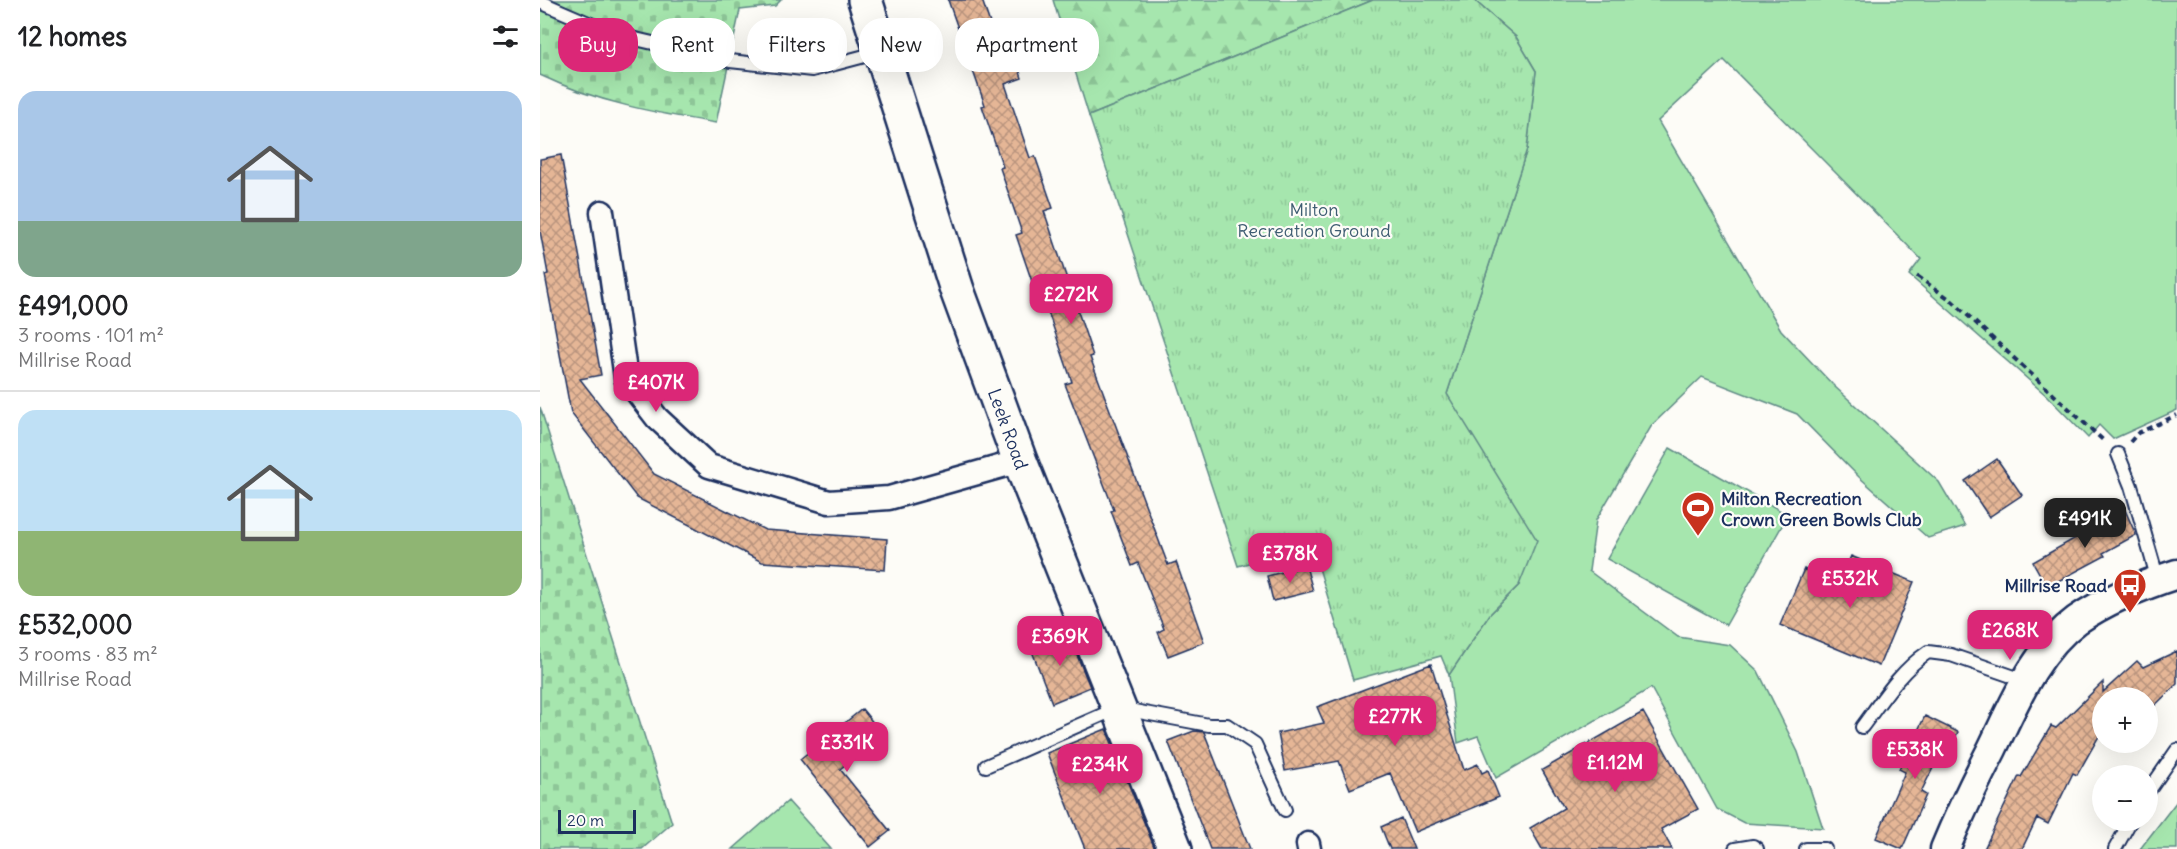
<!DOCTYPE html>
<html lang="en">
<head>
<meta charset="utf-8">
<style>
	body { margin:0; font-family:Delius,sans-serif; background:#f2f2f2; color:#202124; height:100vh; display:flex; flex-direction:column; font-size:22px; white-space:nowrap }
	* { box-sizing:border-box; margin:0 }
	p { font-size:20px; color:#757577 }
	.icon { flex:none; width:33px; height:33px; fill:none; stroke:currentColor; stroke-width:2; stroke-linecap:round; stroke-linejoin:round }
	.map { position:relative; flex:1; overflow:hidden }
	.side { display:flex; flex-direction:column; background:#fff; width:540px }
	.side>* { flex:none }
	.banner { position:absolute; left:18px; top:18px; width:570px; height:54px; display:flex; gap:12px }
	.fabs { position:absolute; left:1552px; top:687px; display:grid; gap:12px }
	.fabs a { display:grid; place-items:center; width:66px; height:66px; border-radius:50%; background:#fff; box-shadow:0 6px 24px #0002; font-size:30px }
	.scale { position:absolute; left:18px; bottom:15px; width:78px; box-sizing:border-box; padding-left:6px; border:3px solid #1b2f5e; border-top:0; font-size:16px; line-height:21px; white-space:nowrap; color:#1b2f5e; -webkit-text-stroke:4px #fdfcf7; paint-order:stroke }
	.price { position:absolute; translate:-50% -51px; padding:0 14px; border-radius:12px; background:#db2777; color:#fff; font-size:20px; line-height:39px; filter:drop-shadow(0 2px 3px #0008) }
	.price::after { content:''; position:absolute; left:50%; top:36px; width:18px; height:14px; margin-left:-9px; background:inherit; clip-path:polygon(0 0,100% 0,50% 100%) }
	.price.on { background:#222; color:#fff }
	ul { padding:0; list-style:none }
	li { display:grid; align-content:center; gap:12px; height:318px; padding:0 18px }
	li+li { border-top:2px solid #e0e0e0 }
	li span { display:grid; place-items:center; height:186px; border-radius:18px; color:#555 }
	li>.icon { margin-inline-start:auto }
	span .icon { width:108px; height:108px; fill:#fffc; stroke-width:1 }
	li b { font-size:26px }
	h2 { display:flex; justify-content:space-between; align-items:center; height:72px; padding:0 18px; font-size:26px }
	.chip { padding:0 21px; border-radius:24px; background:#fff; box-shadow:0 6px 24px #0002; font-size:21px; line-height:54px }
	.chip.on { background:#db2777; color:#fff }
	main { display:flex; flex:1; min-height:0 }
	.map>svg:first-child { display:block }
	.grass { fill:#a6e6ae; stroke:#608a86; stroke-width:1.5 }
	.forest { fill:url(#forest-firs); stroke:#608a86; stroke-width:1.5 }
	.cemetery { fill:url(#cemetery-stones); stroke:#608a86; stroke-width:1.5 }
	.park { fill:url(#park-tufts); stroke:#608a86; stroke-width:1.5 }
	.building { fill:url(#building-cross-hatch); stroke:#1b2f5e; stroke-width:1.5 }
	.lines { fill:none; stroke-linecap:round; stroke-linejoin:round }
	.service-casing { stroke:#1b2f5e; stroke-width:16 }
	.minor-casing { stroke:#1b2f5e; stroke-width:27 }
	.tertiary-casing { stroke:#1b2f5e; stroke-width:33 }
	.primary-casing { stroke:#1b2f5e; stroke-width:38 }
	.path { stroke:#1b2f5e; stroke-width:4; stroke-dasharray:6 4.5; stroke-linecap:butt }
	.service { stroke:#fdfcf7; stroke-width:12 }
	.minor { stroke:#fdfcf7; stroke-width:22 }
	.tertiary { stroke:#fdfcf7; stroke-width:28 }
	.primary { stroke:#fdfcf7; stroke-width:33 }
	.labels { text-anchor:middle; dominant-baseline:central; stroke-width:4.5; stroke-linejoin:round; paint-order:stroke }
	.park-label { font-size:18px; fill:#3e5d72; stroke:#fdfcf7 }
	.street-label { font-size:18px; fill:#1b2f5e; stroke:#fdfcf7 }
	.poi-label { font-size:18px; font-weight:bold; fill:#1b2f5e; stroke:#fdfcf7; text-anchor:start }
</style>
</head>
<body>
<main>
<section class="side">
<h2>12 homes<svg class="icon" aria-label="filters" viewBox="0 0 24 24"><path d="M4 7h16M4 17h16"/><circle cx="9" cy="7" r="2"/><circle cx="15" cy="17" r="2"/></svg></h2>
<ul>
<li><span style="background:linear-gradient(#a9c7e8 70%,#7fa58c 0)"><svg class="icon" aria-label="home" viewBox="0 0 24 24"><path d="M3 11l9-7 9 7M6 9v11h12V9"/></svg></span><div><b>£491,000</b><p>3 rooms · 101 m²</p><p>Millrise Road</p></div></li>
<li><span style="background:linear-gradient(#bfe0f5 65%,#8fb573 0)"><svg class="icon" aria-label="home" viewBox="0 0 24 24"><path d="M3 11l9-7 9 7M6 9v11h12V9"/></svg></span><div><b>£532,000</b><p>3 rooms · 83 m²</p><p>Millrise Road</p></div></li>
</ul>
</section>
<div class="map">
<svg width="1637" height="849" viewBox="0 0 1637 849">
	<defs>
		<pattern id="forest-firs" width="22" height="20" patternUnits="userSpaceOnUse" patternTransform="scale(1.5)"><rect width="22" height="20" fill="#a6e6ae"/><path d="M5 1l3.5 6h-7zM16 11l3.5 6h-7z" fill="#8ec698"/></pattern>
		<pattern id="cemetery-stones" width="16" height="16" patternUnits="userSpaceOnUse" patternTransform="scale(1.5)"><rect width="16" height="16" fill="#a6e6ae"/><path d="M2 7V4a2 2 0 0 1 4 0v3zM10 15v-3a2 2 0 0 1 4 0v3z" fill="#8ec698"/></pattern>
		<pattern id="park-tufts" width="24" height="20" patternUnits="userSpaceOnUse" patternTransform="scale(1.5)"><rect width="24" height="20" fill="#a6e6ae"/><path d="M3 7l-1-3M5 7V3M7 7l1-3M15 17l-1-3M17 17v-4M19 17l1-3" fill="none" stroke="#8ec698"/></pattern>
		<pattern id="building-cross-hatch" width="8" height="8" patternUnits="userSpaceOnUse" patternTransform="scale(1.5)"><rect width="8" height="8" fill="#e5b696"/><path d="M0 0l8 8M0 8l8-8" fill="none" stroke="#b9947e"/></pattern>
	</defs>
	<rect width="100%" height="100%" fill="#fdfcf7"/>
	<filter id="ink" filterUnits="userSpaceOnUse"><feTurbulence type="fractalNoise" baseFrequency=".0167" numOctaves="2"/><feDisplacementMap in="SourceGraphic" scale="12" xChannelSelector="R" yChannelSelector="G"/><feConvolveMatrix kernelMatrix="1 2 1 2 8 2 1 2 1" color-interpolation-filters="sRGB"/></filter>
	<g filter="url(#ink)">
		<path class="grass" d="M 934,0 L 1637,0 L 1637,410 L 1573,439 L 1559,425 L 1548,438 L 1507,396 L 1369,275 L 1381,259 L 1184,60 L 1118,121 L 1241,330 L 1294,386 L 1399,482 L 1425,526 L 1388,538 L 1319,477 L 1257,414 L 1162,377 L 1112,425 L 1056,520 L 1049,571 L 1138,637 L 1190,645 L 1218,671 L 1258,752 L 1283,828 L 1204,823 L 1177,809 L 1111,688 L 956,778 L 938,736 L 918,743 L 909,675 L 950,614 L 979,585 L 907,394 L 987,149 L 996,71 L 976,37 Z
			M 1130,448 L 1248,515 L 1186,625 L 1067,559 Z
			M 248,801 L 291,849 L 193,849 Z
			M 1637,801 L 1637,849 L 1600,849 Z"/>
		<path class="forest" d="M 513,0 L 833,0 L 549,116 Z"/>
		<path class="cemetery" d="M 0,0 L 241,0 L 235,6 L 200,10 L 176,123 C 115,113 56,102 0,75 Z
			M 0,407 L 132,823 L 102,849 L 0,849 Z"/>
		<path class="park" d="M 833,0 L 934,0 L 976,37 L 996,71 L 987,149 L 907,394 L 997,540 L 979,585 L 950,614 L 909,675 L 901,656 L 813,680 L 772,545 L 698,566 L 549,116 Z"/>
		<path class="building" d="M 408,0 L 442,0 L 454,35 L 466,31 L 482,78 L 465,84 L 490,158 L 495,156 L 513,208 L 504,211 L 553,356 L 550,357 L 628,565 L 636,562 L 664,642 L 628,656 L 618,632 L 624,629 L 598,563 L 592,566 L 571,511 L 574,510 L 525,384 L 532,382 L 503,297 L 498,299 L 476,235 L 482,233 L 460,168 L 463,167 L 442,106 L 445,105 Z
			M 21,155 L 61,375 L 40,379 L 114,474 L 225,530 L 347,539 L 345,570 L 222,562 L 97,498 L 31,413 L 5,275 L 8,274 L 0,231 L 0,159 Z
			M 1457,459 L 1482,495 L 1449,517 L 1425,481 Z
			M 1585,510 L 1596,535 L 1563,553 L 1565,556 L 1507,587 L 1493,562 Z
			M 1311,556 L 1374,582 L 1339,666 L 1240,625 L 1264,569 L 1299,583 Z
			M 766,566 L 773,591 L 733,601 L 727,576 Z
			M 527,631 L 550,687 L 512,703 L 490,646 Z
			M 1637,651 L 1637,684 L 1608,712 L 1608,698 L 1563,698 L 1563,729 L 1537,775 L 1533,773 L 1508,824 L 1497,818 L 1482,849 L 1444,849 L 1479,776 L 1481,777 L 1511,726 L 1516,728 L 1563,682 L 1563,692 L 1597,661 L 1603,667 Z
			M 891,664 L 924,770 L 938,764 L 942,773 L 948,770 L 959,797 L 875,832 L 850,773 L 810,789 L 799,761 L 745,771 L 738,733 L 784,723 L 777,707 Z
			M 322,709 L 343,735 L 300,769 L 350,831 L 330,847 L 260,759 Z
			M 1103,712 L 1158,809 L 1121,829 L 1132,849 L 1002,849 L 990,828 L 1024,808 L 1002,770 Z
			M 1385,716 L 1418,732 L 1408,752 L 1402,750 L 1381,792 L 1386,795 L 1362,849 L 1336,838 L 1365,772 L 1359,769 Z
			M 566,729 L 615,849 L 545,849 L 507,753 Z
			M 654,731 L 664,732 L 710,849 L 670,849 L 628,741 Z
			M 861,818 L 874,849 L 850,849 L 841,827 Z"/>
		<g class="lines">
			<g class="service-casing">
				<path id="service" d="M 0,2 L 74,34 L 190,61 L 272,70 L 340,52
					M 1578,454 L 1591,486 L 1618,580
					M 1322,727 C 1342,700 1360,671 1388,652 L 1411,655 L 1486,681
					M 446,766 L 578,708 L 669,725 L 687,725 L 715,744 L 745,810
					M 1608,792 L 1637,750
					M 1195,849 L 1213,846 L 1217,849
					M 1266,849 L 1285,849
					M 1575,849 L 1591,820"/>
			</g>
			<g class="minor-casing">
				<path id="minor" d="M 62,212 L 86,378 L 117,418 L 169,466 L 289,502 L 349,498 L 480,461
					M 768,844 L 769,849"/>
			</g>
			<g class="tertiary-casing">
				<path id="tertiary" d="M 1405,849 C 1419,815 1435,782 1452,749 C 1474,704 1495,651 1537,620 C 1566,600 1603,585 1637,574"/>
			</g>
			<g class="primary-casing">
				<path id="primary" d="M 325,0 L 417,290 L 480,461 L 635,849"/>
			</g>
			<path class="path" d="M 1377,276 L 1411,300 L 1565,442
				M 1590,442 L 1598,433 L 1637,415"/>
			<use href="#service" class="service"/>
			<use href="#minor" class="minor"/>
			<use href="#tertiary" class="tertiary"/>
			<use href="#primary" class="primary"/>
		</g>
	</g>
	<defs>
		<g id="stadium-pin" transform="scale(1.725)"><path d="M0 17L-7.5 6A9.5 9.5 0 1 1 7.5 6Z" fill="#c8321e" stroke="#fdfcf7"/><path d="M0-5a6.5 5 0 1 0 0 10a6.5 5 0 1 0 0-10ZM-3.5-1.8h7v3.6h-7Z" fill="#fff"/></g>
		<g id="bus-pin" transform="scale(1.725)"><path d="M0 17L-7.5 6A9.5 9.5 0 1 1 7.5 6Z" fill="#c8321e" stroke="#fdfcf7"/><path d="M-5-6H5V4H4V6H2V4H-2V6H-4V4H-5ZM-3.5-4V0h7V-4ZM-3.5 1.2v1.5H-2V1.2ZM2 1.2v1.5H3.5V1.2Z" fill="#fff"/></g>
	</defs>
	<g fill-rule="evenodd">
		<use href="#stadium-pin" x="1158" y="508"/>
		<use href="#bus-pin" x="1590" y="585"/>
	</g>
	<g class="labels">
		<g class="park-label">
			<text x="774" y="209">Milton<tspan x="774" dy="21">Recreation Ground</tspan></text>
		</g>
		<g class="street-label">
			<text transform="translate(468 429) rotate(70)">Leek Road</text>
		</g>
		<g class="poi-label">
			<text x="1181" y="498">Milton Recreation<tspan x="1181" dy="21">Crown Green Bowls Club</tspan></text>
			<text x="1567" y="585" text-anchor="end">Millrise Road</text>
		</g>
	</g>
</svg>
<div class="fabs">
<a>+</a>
<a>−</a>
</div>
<div class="scale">20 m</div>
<b class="price" style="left:531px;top:325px">£272K</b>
<b class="price" style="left:116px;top:413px">£407K</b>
<b class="price on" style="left:1545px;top:549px">£491K</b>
<b class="price" style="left:750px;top:584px">£378K</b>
<b class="price" style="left:1310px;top:609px">£532K</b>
<b class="price" style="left:1470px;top:661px">£268K</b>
<b class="price" style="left:520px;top:667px">£369K</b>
<b class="price" style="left:855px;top:747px">£277K</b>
<b class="price" style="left:307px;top:773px">£331K</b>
<b class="price" style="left:1375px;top:780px">£538K</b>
<b class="price" style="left:1075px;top:793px">£1.12M</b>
<b class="price" style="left:560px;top:795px">£234K</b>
<div class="banner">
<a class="chip on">Buy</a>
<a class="chip">Rent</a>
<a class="chip">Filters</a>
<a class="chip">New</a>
<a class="chip">Apartment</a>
</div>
</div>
</main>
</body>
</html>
